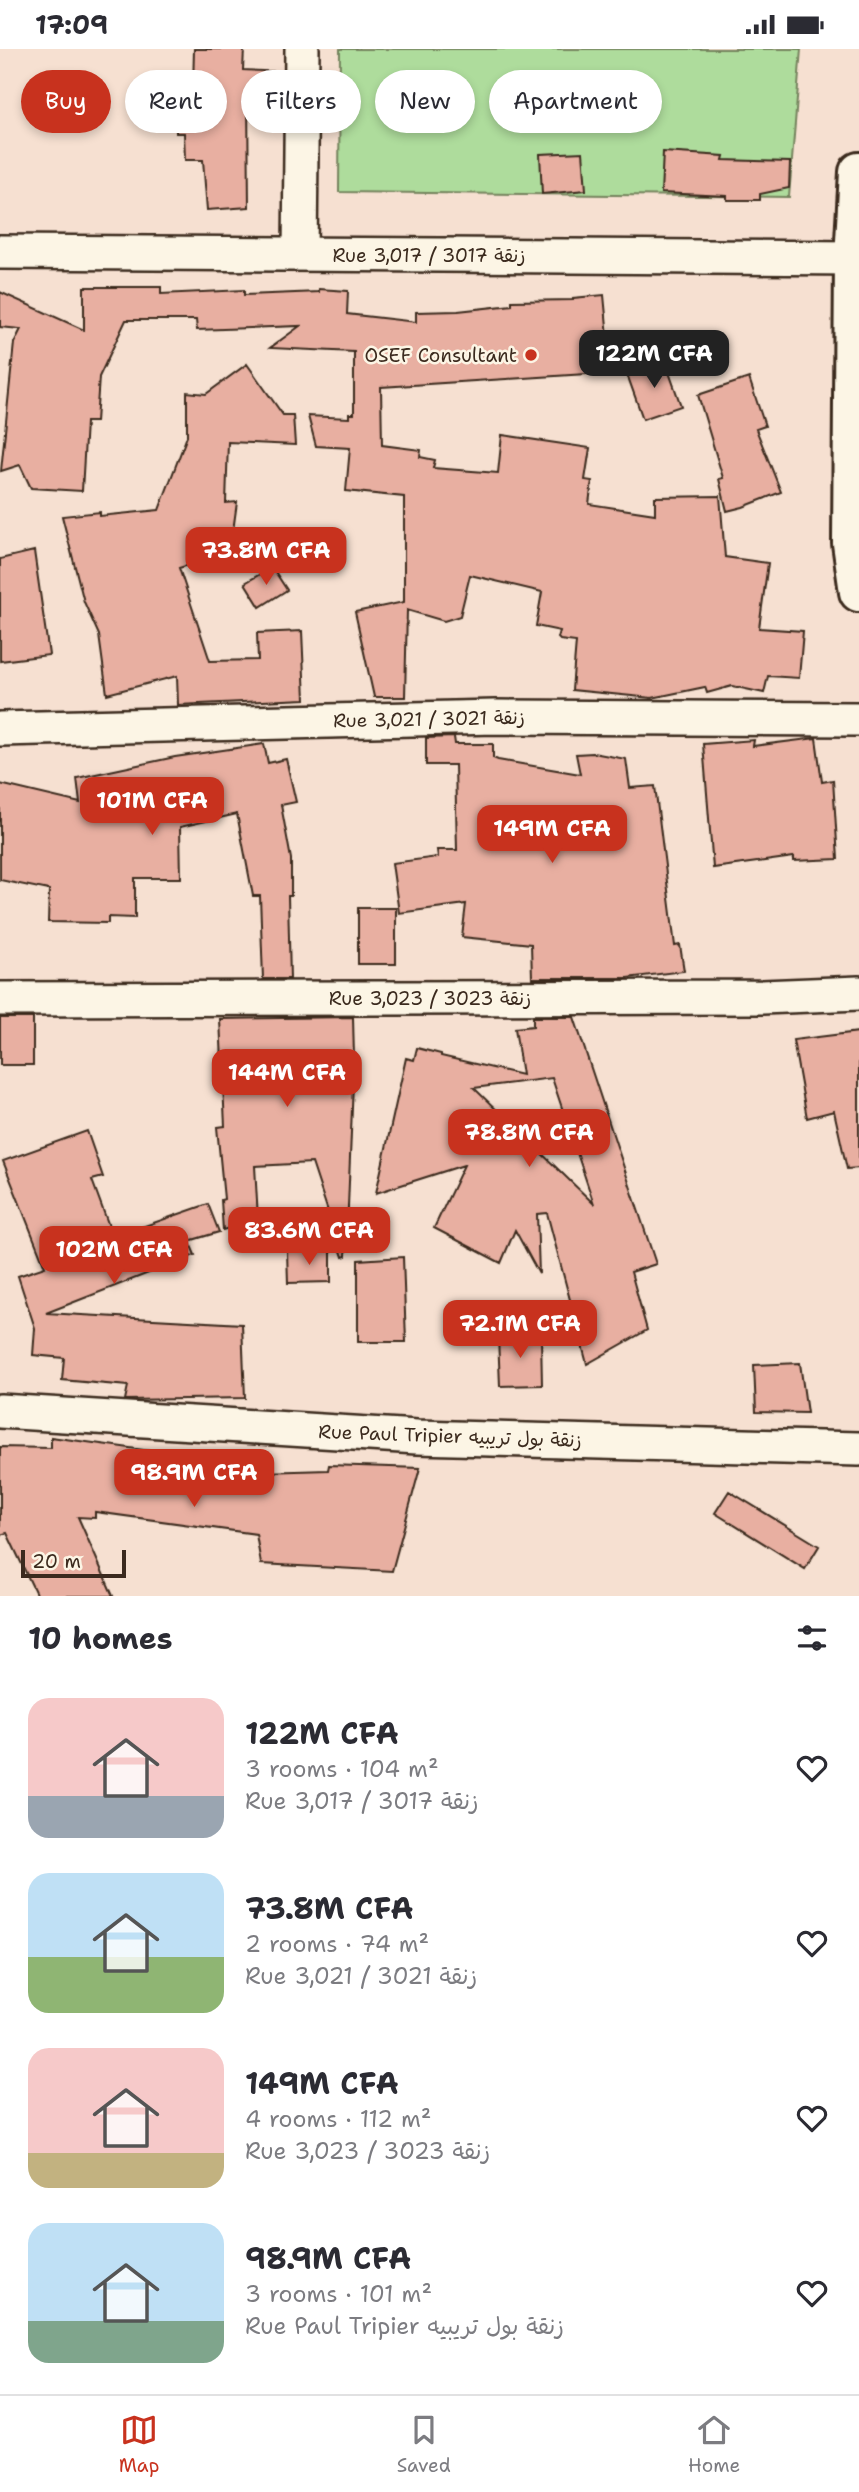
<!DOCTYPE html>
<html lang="en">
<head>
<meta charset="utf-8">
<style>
	body { margin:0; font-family:"Shantell Sans","Playpen Sans Arabic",sans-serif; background:#f2f2f3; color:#2b2b33; height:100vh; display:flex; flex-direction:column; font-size:26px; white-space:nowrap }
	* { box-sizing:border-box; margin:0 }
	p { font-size:23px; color:#7c7c81 }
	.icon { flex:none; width:38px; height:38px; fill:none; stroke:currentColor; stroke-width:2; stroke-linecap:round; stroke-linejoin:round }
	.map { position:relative; height:1547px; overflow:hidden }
	.panel { display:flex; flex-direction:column; background:#fff; flex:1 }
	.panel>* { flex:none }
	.hud { position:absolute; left:21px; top:21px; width:817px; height:63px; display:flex; gap:14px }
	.scale { position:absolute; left:21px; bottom:18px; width:105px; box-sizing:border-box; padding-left:7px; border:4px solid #3b2a1e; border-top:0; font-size:19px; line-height:24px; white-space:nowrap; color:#3b2a1e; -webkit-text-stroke:5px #fcf5e5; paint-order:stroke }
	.price { position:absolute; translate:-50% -60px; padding:0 16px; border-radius:14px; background:#c8321e; color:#fff; font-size:23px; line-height:46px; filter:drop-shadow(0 2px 4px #0008) }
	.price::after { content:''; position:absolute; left:50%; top:42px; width:21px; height:16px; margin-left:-10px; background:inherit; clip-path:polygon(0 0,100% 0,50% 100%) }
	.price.active { background:#222; color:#fff }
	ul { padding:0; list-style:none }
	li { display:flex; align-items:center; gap:21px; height:175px; padding:0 28px }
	li span { display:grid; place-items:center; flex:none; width:196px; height:140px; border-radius:21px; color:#555 }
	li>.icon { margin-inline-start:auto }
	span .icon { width:84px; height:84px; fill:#fffc; stroke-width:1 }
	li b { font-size:30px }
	h2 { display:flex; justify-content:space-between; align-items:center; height:84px; padding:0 28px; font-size:30px }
	.tag { padding:0 24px; border-radius:32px; background:#fff; box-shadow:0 4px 10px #0003; font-size:24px; line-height:63px }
	.tag.active { background:#c8321e; color:#fff }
	.status { display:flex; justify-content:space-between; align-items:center; height:49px; padding:0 35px; background:#fff; direction:ltr }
	.status svg { height:19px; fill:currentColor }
	.menu { display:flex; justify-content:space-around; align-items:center; height:98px; border-top:2px solid #e1e1e2; background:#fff; font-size:19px; color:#7c7c81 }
	.menu a { display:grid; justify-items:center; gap:4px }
	.menu .active { color:#c8321e }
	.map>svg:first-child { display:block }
	.green { fill:#aedc9c; stroke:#74835d; stroke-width:2 }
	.building { fill:#e8afa1; stroke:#3b2a1e; stroke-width:2; fill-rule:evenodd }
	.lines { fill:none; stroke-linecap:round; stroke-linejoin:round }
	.minor-casing { stroke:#3b2a1e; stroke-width:38 }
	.tertiary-casing { stroke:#3b2a1e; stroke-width:44 }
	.minor { stroke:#fcf5e5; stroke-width:33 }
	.tertiary { stroke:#fcf5e5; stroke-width:38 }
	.poi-dot { fill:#c8321e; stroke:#fcf5e5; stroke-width:2.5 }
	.labels { text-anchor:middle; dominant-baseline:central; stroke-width:5; stroke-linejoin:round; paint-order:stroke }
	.street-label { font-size:19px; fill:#3b2a1e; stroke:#fcf5e5 }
	.poi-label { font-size:19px; fill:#3b2a1e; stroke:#fcf5e5; text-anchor:end }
</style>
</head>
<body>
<div class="status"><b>17:09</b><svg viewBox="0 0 49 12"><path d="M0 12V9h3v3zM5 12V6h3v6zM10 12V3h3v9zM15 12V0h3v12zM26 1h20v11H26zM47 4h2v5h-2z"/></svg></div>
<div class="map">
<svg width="859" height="1547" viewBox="0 0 859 1547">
	<rect width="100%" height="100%" fill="#f6e0d1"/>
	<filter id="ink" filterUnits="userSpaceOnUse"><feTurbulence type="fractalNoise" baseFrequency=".0143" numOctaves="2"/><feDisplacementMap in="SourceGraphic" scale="14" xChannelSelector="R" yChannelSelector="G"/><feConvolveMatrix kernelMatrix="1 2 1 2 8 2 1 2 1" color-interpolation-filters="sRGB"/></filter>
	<g filter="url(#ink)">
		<path class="green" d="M 340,0 L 801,0 L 789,148 L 339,143 Z"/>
		<path class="building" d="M 194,0 L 244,0 L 243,21 L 283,23 L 282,49 L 248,48 L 249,158 L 207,161 L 203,111 L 185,111 L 184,84 L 176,84 L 176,40 L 193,39 Z
			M 583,103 L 586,141 L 542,145 L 540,105 Z
			M 663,103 L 724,107 L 723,111 L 790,113 L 789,139 L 760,145 L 760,151 L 727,151 L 727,147 L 661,144 Z
			M 84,238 L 161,238 L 161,245 L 244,241 L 244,246 L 319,243 L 319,240 L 348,242 L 347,265 L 416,273 L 416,263 L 458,262 L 512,256 L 512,252 L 573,251 L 573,249 L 604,246 L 608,288 L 602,324 L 381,338 L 382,396 L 421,401 L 420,408 L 435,411 L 433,419 L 498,424 L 502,386 L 590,399 L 585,431 L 592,432 L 589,455 L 655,465 L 655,448 L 720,447 L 725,508 L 768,514 L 759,579 L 803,582 L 799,629 L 768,627 L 764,644 L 732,637 L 707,644 L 705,638 L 652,649 L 572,641 L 576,593 L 560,591 L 558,589 L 560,582 L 536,577 L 542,543 L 470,526 L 460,567 L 444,572 L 407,561 L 405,648 L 374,648 L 355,563 L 404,553 L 404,448 L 346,442 L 350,399 L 316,397 L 308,367 L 349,369 L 349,365 L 354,365 L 354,303 L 270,299 L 300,277 L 197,281 L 196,271 L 126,271 L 99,328 L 96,373 L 86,373 L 82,442 L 31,439 L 20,416 L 1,422 L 14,294 L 21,280 L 0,278 L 0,243 L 84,281 Z
			M 665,312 L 681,357 L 643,370 L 627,325 Z
			M 247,315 L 283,366 L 293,366 L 295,396 L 228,393 L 226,454 L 237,453 L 230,504 L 179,519 L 210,612 L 258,611 L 257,584 L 302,582 L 305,650 L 178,656 L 177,627 L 107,645 L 99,586 L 84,553 L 62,467 L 100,463 L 100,467 L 159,461 L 187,387 L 187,343 L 206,345 Z
			M 749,329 L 765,377 L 756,380 L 781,443 L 743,458 L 727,462 L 719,430 L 723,429 L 698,346 Z
			M 34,502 L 49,606 L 0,612 L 0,510 Z
			M 272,518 L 287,541 L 260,558 L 245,534 Z
			M 454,688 L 455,695 L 493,695 L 493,709 L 498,711 L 580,725 L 576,705 L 593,704 L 626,710 L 630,739 L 655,737 L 675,897 L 680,896 L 684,922 L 627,929 L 532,929 L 531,895 L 462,888 L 466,855 L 399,864 L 392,814 L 438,808 L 437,801 L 457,801 L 455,716 L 426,716 L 426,689 Z
			M 816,689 L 822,733 L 833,731 L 838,810 L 794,812 L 794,808 L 713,819 L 703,695 L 754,691 L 753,697 Z
			M 264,695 L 268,714 L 286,710 L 296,753 L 281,756 L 291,810 L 291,847 L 288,847 L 290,930 L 263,930 L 260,847 L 253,847 L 237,765 L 180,778 L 181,829 L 135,829 L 135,869 L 108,868 L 108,874 L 48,873 L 49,841 L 0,831 L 0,735 L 80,754 L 77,729 L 175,708 Z
			M 358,859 L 396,859 L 396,915 L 358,915 Z
			M 353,968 L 354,1009 L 346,1207 L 343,1208 L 312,1114 L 255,1117 L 258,1170 L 223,1181 L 221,1151 L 224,1150 L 217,1078 L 225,1077 L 220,970 Z
			M 533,968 L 574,968 L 656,1215 L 631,1223 L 647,1281 L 587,1315 L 547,1164 L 537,1165 L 539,1225 L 515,1181 L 501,1214 L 434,1179 L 464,1116 L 376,1144 L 406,1009 L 414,1011 L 417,999 L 441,1005 L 441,1007 L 522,1026 L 515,979 L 533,977 ZM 552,1029 L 594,1155 L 474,1039 Z
			M 0,969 L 33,969 L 33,1016 L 0,1016 Z
			M 859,983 L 859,1119 L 847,1120 L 834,1062 L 807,1069 L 793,991 Z
			M 87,1082 L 103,1128 L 92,1131 L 113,1188 L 208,1155 L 219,1183 L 189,1192 L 195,1206 L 46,1264 L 242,1275 L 245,1349 L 125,1351 L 128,1337 L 62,1331 L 64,1309 L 33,1306 L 35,1279 L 18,1227 L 45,1218 L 3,1112 Z
			M 287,1202 L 331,1202 L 331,1233 L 288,1234 Z
			M 403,1208 L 406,1293 L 358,1293 L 358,1211 Z
			M 541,1286 L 542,1336 L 500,1337 L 498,1287 Z
			M 800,1314 L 807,1364 L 756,1363 L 754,1316 Z
			M 51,1388 L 230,1413 L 228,1424 L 328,1421 L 329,1416 L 420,1419 L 392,1522 L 261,1515 L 256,1485 L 95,1463 L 95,1469 L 78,1468 L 113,1547 L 37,1547 L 7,1484 L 0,1486 L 0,1398 L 51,1399 Z
			M 729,1442 L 819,1497 L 805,1520 L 715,1464 Z"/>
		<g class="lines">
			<g class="minor-casing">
				<path id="minor" d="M 0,203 L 859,209
					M 300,205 L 302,0
					M 0,680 L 495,668 L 859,670
					M 0,950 L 762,948 L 859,944
					M 0,1362 L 417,1388 L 859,1400"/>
			</g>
			<g class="tertiary-casing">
				<path id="tertiary" d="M 859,123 L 854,209 L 852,494 L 859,543"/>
			</g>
			<use href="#minor" class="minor"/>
			<use href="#tertiary" class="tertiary"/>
		</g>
	</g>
	<circle class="poi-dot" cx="531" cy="306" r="7"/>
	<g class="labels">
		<g class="street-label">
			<text x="429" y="206">Rue 3,017 / زنقة 3017</text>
			<text transform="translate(429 670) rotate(-1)">Rue 3,021 / زنقة 3021</text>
			<text x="430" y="949">Rue 3,023 / زنقة 3023</text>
			<text transform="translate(450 1387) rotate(2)">Rue Paul Tripier زنقة بول تريبيه</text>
		</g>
		<g class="poi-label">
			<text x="517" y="306">OSEF Consultant</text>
		</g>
	</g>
</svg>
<div class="scale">20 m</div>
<b class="price active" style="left:654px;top:341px">122M CFA</b>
<b class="price" style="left:266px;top:538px">73.8M CFA</b>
<b class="price" style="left:152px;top:788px">101M CFA</b>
<b class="price" style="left:552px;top:816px">149M CFA</b>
<b class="price" style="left:287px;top:1060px">144M CFA</b>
<b class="price" style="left:529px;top:1120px">78.8M CFA</b>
<b class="price" style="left:309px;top:1218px">83.6M CFA</b>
<b class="price" style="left:114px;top:1237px">102M CFA</b>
<b class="price" style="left:520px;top:1311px">72.1M CFA</b>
<b class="price" style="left:194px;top:1460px">98.9M CFA</b>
<div class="hud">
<a class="tag active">Buy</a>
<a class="tag">Rent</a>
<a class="tag">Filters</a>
<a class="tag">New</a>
<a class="tag">Apartment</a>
</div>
</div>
<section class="panel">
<h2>10 homes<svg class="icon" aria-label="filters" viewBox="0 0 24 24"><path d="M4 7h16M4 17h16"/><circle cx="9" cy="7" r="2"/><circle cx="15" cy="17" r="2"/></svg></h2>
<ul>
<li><span style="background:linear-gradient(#f6c9c9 70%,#9aa5b1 0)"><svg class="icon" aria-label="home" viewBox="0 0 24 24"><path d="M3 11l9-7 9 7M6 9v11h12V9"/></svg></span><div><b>122M CFA</b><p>3 rooms · 104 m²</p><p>Rue 3,017 / زنقة 3017</p></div><svg class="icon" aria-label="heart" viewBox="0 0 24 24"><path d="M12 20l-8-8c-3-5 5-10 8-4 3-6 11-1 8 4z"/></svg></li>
<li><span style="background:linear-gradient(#bfe0f5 60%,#8fb573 0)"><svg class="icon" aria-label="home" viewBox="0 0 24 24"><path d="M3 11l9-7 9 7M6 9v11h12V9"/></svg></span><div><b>73.8M CFA</b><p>2 rooms · 74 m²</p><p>Rue 3,021 / زنقة 3021</p></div><svg class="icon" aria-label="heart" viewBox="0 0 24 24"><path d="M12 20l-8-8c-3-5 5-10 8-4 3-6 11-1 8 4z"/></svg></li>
<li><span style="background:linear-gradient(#f6c9c9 75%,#c2b280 0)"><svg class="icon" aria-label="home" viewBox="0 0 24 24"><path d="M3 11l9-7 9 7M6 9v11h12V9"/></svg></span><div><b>149M CFA</b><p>4 rooms · 112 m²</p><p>Rue 3,023 / زنقة 3023</p></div><svg class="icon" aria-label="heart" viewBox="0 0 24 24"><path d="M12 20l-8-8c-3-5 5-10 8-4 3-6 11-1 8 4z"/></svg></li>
<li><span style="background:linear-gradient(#bfe0f5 70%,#7fa58c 0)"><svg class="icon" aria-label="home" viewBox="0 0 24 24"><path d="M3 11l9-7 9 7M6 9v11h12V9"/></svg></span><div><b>98.9M CFA</b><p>3 rooms · 101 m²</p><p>Rue Paul Tripier زنقة بول تريبيه</p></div><svg class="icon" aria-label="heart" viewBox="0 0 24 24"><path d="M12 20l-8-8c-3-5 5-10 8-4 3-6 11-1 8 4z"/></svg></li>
</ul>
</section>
<nav class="menu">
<a class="active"><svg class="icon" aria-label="map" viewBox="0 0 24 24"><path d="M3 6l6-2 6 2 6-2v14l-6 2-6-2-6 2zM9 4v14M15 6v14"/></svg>Map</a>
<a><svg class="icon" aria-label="saved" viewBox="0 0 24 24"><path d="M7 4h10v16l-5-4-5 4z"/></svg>Saved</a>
<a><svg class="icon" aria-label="home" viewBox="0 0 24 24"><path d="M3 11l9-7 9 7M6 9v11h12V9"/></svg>Home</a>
</nav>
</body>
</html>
